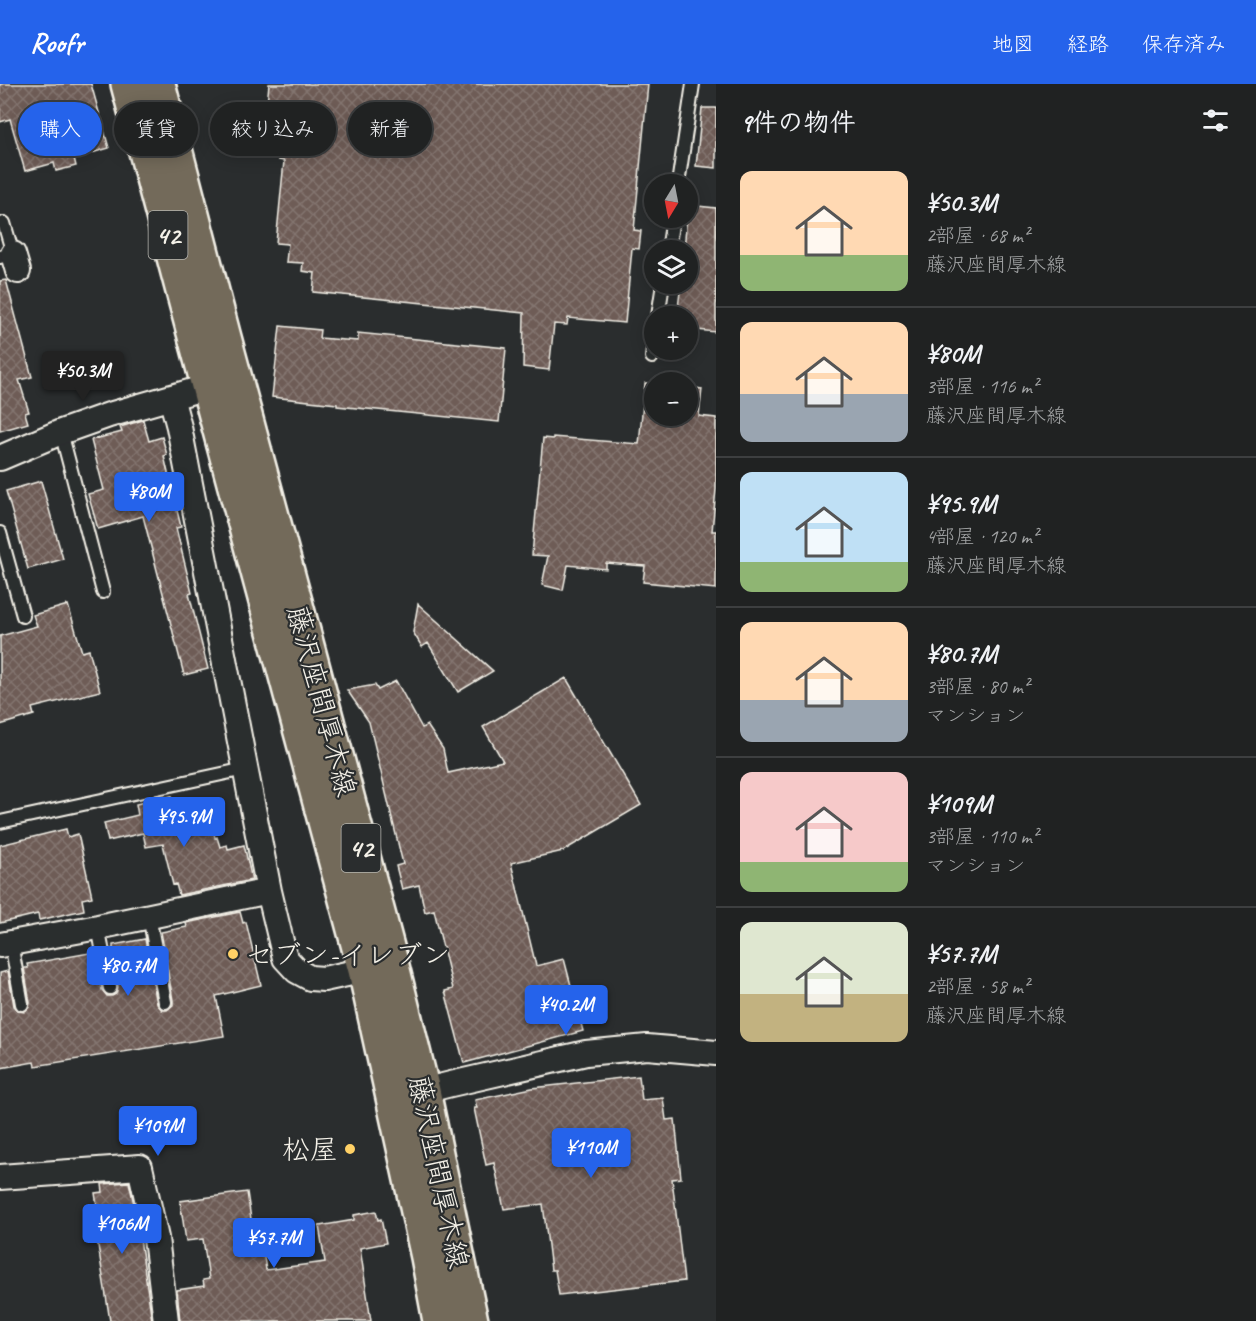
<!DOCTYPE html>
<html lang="ja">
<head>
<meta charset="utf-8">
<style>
	body { margin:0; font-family:Caveat,"Klee One",sans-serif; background:#2d2f2f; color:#f1f3f6; height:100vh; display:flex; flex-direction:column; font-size:22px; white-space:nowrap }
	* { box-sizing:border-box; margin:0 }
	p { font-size:20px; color:#a2a4a5 }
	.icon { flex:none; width:33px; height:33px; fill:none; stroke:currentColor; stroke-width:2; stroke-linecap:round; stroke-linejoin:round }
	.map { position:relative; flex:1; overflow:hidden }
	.sheet { display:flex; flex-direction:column; background:#202222; width:540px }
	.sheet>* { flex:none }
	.hud { position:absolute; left:18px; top:18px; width:570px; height:54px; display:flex; gap:12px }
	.needle { width:39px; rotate:190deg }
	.controls { position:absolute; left:644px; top:90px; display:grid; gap:12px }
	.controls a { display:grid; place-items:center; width:54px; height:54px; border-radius:50%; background:#202222; box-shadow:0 3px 15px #0003,0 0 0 2px #3d3f40; font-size:30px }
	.price { position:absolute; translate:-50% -51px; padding:0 14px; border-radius:6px; background:#2563eb; color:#fff; font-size:20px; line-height:39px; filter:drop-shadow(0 2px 3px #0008) }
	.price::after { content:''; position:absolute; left:50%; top:36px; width:18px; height:14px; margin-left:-9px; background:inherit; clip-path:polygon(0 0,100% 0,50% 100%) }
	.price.current { background:#222; color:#fff }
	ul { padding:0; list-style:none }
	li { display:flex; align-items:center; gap:18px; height:150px; padding:0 24px }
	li+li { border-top:2px solid #3d3f40 }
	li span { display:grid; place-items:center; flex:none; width:168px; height:120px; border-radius:12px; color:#555 }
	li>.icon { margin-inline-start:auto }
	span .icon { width:72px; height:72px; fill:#fffc; stroke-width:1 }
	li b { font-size:26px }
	h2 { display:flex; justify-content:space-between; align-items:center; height:72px; padding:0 24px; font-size:26px }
	.pill { padding:0 21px; border-radius:27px; background:#202222; box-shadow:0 3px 15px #0003,0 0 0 2px #3d3f40; font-size:21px; line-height:54px }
	.pill.current { background:#2563eb; color:#fff }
	header { display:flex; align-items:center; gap:36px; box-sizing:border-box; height:84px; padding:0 30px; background:#2563eb; color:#fff }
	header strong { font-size:28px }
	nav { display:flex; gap:33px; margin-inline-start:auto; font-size:21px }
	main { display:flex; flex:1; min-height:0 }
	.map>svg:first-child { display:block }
	.building { fill:url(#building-cross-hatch); stroke:#f4f1e8; stroke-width:1.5 }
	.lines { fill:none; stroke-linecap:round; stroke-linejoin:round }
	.service-casing { stroke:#f4f1e8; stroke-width:16 }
	.minor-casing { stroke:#f4f1e8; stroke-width:28 }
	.primary-casing { stroke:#f4f1e8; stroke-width:38 }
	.service { stroke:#2a2d2e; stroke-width:12 }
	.minor { stroke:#2a2d2e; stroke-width:24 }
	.primary { stroke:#736b5a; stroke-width:33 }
	.poi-dot { fill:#ffd166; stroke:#2a2d2e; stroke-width:2 }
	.labels { text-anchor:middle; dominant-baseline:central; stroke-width:4.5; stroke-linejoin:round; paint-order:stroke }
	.shield { fill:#2a2d2e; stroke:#b7b6b0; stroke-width:1.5 }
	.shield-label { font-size:27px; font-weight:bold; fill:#f4f1e8 }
	.street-label { font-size:28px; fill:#f4f1e8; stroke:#2a2d2e }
	.poi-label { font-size:28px; fill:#f4f1e8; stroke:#2a2d2e; text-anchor:start }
</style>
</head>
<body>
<header>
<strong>Roofr</strong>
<nav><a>地図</a><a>経路</a><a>保存済み</a></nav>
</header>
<main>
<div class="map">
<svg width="716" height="1237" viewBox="0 0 716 1237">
	<defs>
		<pattern id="building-cross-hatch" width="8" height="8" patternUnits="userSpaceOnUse" patternTransform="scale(1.5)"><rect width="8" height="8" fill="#6e5c57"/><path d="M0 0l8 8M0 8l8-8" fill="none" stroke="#83746f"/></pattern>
	</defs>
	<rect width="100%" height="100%" fill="#2a2d2e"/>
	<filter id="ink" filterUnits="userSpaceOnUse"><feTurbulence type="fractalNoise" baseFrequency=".0167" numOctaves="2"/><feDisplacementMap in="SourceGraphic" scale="12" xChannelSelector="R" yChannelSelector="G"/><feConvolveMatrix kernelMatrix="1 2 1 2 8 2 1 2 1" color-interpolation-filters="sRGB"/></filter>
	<g filter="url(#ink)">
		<path class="building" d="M 0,0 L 91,0 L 109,64 L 74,74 L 76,82 L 56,87 L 54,79 L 25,87 L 10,35 L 0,38 Z
			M 269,0 L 648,0 L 634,146 L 641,147 L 639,165 L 632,164 L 625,239 L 568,234 L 567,241 L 554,240 L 549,286 L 523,283 L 524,229 L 313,208 L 315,189 L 302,187 L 303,179 L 286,178 L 288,160 L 276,159 L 284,77 L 278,76 L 280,62 L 263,60 Z
			M 702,24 L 716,24 L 716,84 L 696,82 Z
			M 688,121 L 716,124 L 716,248 L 687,245 L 687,232 L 677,232 L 681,200 L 687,200 L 687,166 L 684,166 Z
			M 6,196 L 32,293 L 19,296 L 29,328 L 25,329 L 28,339 L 0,347 L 0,197 Z
			M 280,242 L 320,246 L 319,254 L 358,257 L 358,249 L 506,264 L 499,338 L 337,322 L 337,320 L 272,313 Z
			M 645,299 L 654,300 L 654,332 L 687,332 L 687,303 L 702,305 L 699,332 L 716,334 L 716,405 L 712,447 L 716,447 L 716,505 L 643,498 L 645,482 L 606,479 L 606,485 L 568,481 L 563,506 L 542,501 L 548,472 L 532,471 L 543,354 L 553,355 L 553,353 L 639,360 Z
			M 143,336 L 149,357 L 162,353 L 167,371 L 164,372 L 181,443 L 176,444 L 192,509 L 189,510 L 208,585 L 184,591 L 143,432 L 98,445 L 88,410 L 104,406 L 91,356 L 122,348 L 120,343 Z
			M 41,397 L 63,475 L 28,485 L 6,407 Z
			M 418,520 L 493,587 L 458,608 L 428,559 L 422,563 L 413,548 Z
			M 68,521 L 82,568 L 89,566 L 100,607 L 32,624 L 34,631 L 0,641 L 0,552 L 37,542 L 33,531 Z
			M 566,594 L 641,721 L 563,767 L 511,779 L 536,882 L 564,875 L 583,947 L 464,979 L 445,907 L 453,905 L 434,826 L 425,828 L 419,801 L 402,805 L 396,782 L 403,780 L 369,638 L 347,606 L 375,601 L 378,606 L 396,597 L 422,644 L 427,641 L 443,665 L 448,689 L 503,677 L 483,643 Z
			M 172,712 L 182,752 L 213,745 L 215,754 L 217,753 L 220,763 L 227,761 L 228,765 L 244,761 L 252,796 L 179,811 L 176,800 L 173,801 L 163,760 L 146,763 L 143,749 L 108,757 L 104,739 L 138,731 L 136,720 Z
			M 66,745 L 68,753 L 78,750 L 92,813 L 82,815 L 84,826 L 39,836 L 38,830 L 0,839 L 0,761 Z
			M 240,828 L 243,839 L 246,838 L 261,901 L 216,912 L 224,952 L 35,982 L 34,978 L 0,984 L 0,889 L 8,887 L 14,922 L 19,927 L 24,928 L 29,923 L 30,919 L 24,884 L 28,884 L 27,880 L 95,868 L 102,906 L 107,912 L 112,912 L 116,910 L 118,903 L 111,865 L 113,865 L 113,861 L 145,855 L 157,920 L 162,926 L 167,926 L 173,921 L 173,916 L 161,848 L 187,843 L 186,839 Z
			M 639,992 L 642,1016 L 663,1014 L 666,1036 L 675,1035 L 681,1094 L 672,1095 L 684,1197 L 559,1211 L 555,1186 L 551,1186 L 543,1120 L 504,1125 L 494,1079 L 486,1081 L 474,1024 L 477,1024 L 475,1016 L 532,1004 Z
			M 129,1098 L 137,1134 L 152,1237 L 110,1237 L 94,1136 L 99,1134 L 95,1109 L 103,1108 L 102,1100 Z
			M 247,1108 L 252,1142 L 259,1141 L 266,1186 L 325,1178 L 319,1142 L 354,1136 L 354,1131 L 376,1127 L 378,1136 L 381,1135 L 386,1159 L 360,1164 L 371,1237 L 180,1237 L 177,1206 L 204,1202 L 203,1196 L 209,1195 L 203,1155 L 186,1157 L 180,1117 Z"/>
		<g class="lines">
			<g class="service-casing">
				<path id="service" d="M 678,100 L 693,0
					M 668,166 L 673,134
					M 0,173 L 13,170 L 4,139
					M 658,232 L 663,200
					M 652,273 L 654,259
					M 61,348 L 103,508
					M 0,449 L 23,532
					M 0,738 L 245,685
					M 149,832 L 165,918
					M 98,843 L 110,904
					M 11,859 L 22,920"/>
			</g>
			<g class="minor-casing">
				<path id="minor" d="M 13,170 L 18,187
					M 171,313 L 179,343 L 269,807
					M 0,374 L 61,348 L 109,331 L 224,298
					M 0,861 L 98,843 L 269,807 L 285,874 L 297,887 L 310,894 L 324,895 L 365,886
					M 423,1007 L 451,1000 L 586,969 L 647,963 L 716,969
					M 0,1093 L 140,1083 L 156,1154 L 166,1237"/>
			</g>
			<g class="primary-casing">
				<path id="primary" d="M 128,0 L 222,354 L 365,886 L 428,1173 L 440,1237
					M 158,0 L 223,250 L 311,577 L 392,882 L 423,1007 L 471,1237"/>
			</g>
			<use href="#service" class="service"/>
			<use href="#minor" class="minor"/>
			<use href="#primary" class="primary"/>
		</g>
	</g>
	<g class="poi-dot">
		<circle cx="233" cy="870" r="6"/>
		<circle cx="350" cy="1065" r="6"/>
	</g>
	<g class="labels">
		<g class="shield">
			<rect x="148.5" y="127" width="39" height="48" rx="4.5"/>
			<rect x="341.5" y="740" width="39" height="48" rx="4.5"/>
		</g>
		<g class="shield-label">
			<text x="168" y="151">42</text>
			<text x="361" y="764">42</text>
		</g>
		<g class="street-label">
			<text transform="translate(322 617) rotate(75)">藤沢座間厚木線</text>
			<text transform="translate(439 1088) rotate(78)">藤沢座間厚木線</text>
		</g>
		<g class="poi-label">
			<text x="245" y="870">セブン-イレブン</text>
			<text x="338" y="1065" text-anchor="end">松屋</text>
		</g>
	</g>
</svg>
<div class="controls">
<a><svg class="needle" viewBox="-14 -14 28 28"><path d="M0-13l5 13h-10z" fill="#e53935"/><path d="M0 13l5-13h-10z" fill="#a2a4a5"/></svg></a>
<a><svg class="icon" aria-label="layers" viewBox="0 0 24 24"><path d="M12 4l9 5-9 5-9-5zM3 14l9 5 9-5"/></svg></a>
<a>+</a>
<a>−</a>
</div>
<b class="price current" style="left:83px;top:318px">¥50.3M</b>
<b class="price" style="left:149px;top:439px">¥80M</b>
<b class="price" style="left:184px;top:764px">¥95.9M</b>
<b class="price" style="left:128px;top:913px">¥80.7M</b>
<b class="price" style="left:566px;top:952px">¥40.2M</b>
<b class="price" style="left:158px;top:1073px">¥109M</b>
<b class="price" style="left:591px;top:1095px">¥110M</b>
<b class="price" style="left:122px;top:1171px">¥106M</b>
<b class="price" style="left:274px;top:1185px">¥57.7M</b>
<div class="hud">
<a class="pill current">購入</a>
<a class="pill">賃貸</a>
<a class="pill">絞り込み</a>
<a class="pill">新着</a>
</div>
</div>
<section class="sheet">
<h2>9件の物件<svg class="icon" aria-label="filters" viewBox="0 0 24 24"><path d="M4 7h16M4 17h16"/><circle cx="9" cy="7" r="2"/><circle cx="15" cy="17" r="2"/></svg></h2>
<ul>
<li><span style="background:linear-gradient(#ffd9b3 70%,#8fb573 0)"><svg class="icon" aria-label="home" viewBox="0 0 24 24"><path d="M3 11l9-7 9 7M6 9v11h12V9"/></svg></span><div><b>¥50.3M</b><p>2部屋 · 68 m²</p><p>藤沢座間厚木線</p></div></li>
<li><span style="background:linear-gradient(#ffd9b3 60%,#9aa5b1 0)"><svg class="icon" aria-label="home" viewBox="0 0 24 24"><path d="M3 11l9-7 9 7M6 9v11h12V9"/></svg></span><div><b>¥80M</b><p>3部屋 · 116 m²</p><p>藤沢座間厚木線</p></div></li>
<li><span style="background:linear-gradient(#bfe0f5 75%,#8fb573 0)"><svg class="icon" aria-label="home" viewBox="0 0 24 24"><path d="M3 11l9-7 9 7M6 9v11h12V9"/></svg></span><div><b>¥95.9M</b><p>4部屋 · 120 m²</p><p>藤沢座間厚木線</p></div></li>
<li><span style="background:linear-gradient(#ffd9b3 65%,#9aa5b1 0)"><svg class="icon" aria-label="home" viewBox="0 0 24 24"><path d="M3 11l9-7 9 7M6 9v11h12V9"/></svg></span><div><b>¥80.7M</b><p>3部屋 · 80 m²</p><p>マンション</p></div></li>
<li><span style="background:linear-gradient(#f6c9c9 75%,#8fb573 0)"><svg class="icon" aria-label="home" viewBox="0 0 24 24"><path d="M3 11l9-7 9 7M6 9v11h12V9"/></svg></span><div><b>¥109M</b><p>3部屋 · 110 m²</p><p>マンション</p></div></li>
<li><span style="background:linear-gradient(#dfe7d0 60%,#c2b280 0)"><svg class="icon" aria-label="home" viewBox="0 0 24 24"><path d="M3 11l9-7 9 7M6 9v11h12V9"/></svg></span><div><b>¥57.7M</b><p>2部屋 · 58 m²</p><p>藤沢座間厚木線</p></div></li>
</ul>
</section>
</main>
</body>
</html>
